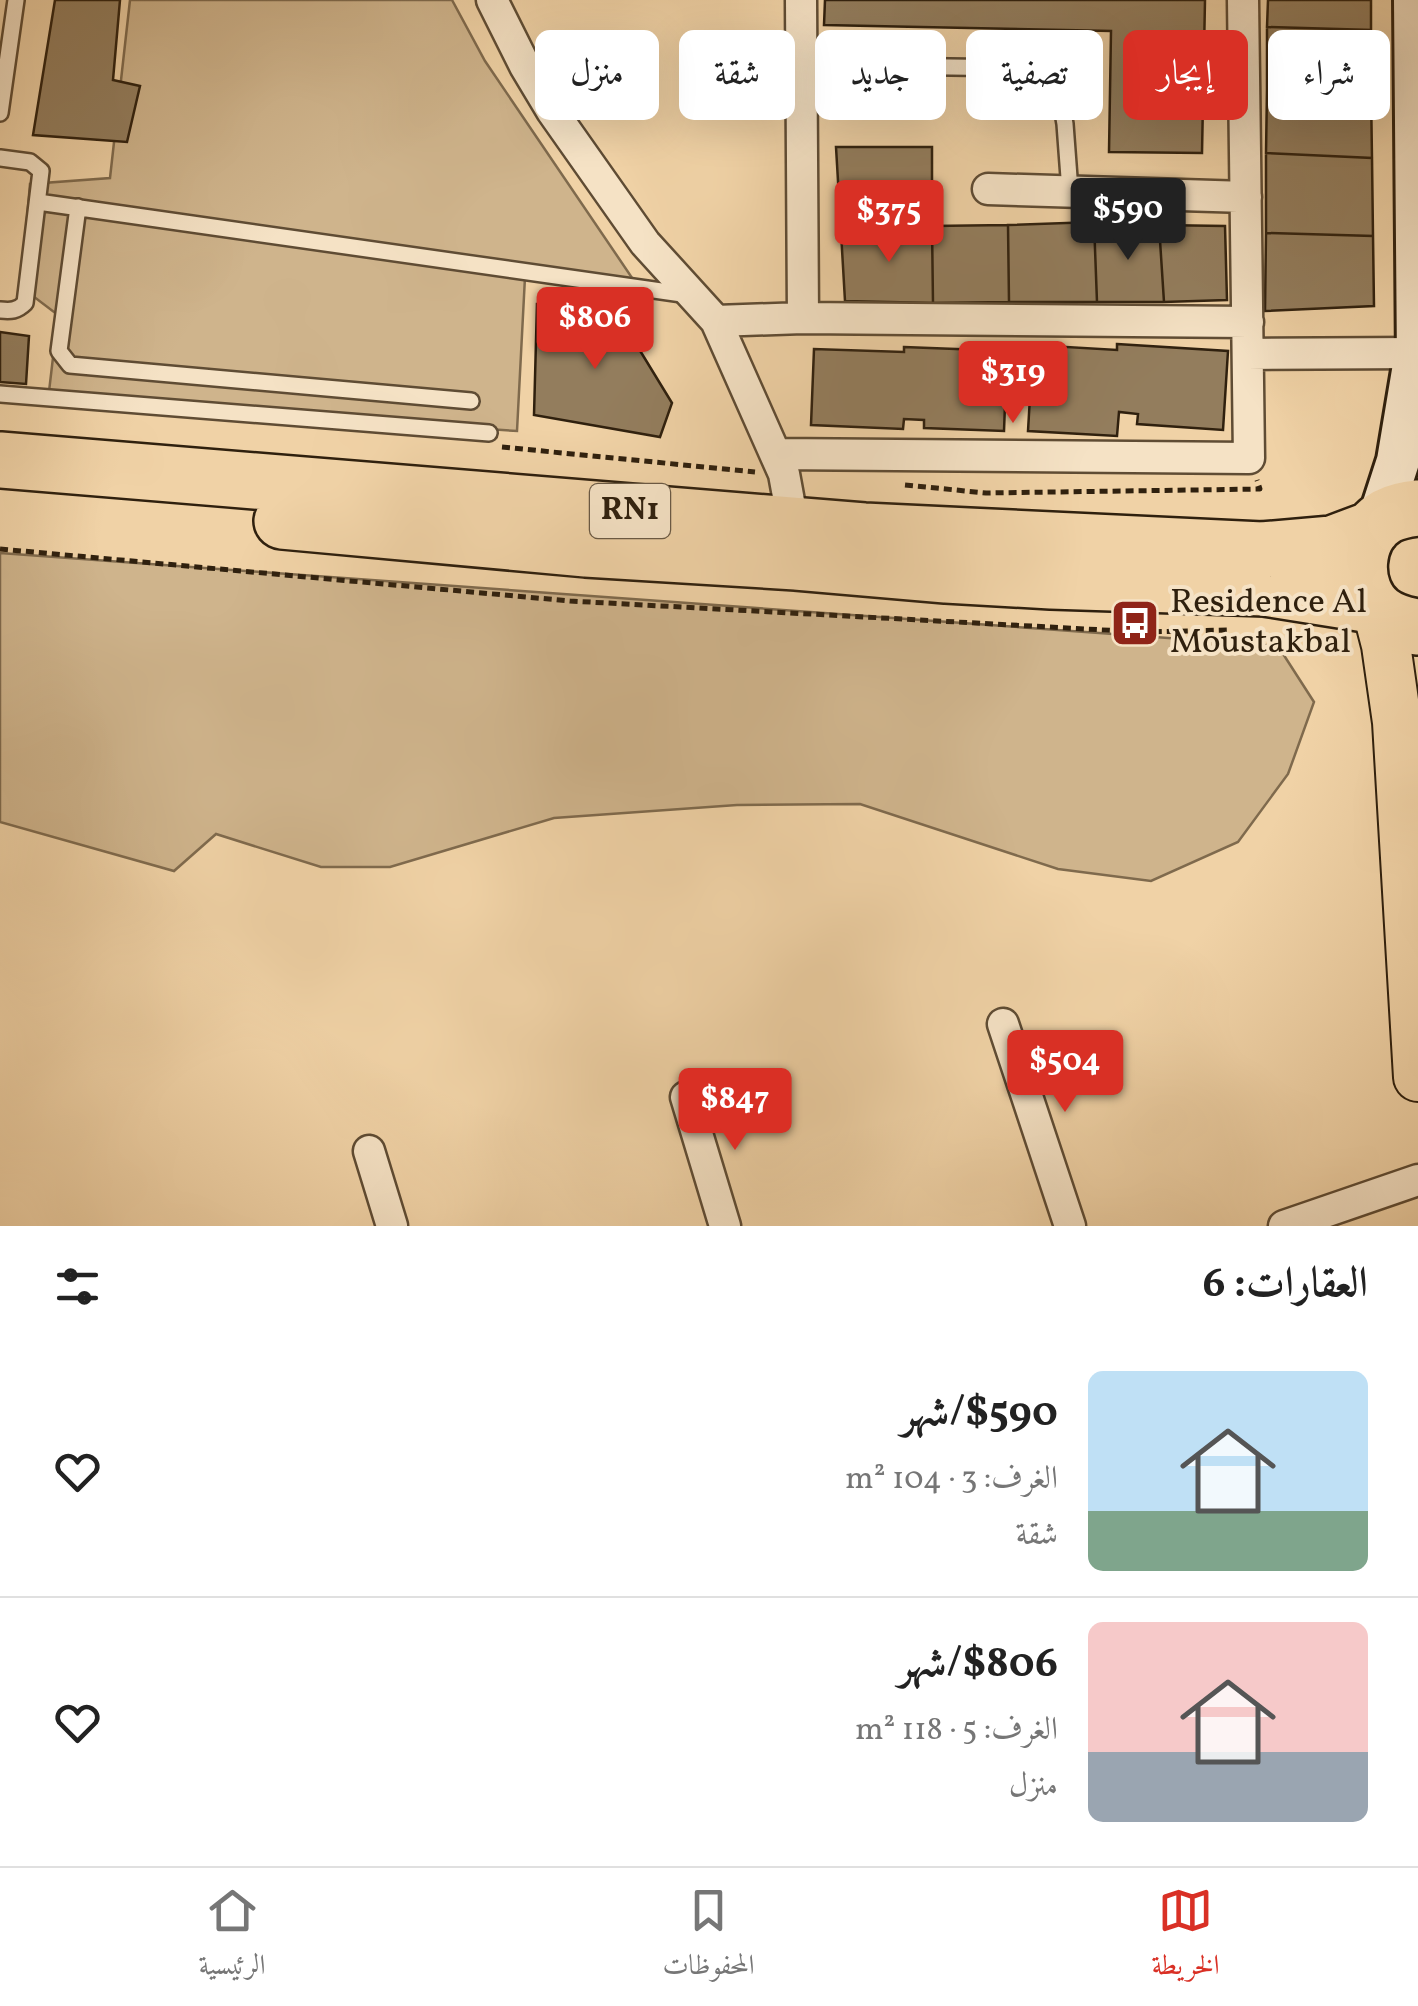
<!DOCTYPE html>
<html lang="ar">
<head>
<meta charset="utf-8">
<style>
	body { margin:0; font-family:Vollkorn,Amiri,serif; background:#f2f2f2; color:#222; direction:rtl; height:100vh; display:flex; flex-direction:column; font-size:38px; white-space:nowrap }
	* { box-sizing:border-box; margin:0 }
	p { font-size:32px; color:#767676 }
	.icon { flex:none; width:55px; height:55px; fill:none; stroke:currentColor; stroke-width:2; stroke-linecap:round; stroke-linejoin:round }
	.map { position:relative; height:1226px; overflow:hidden; direction:ltr }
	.drawer { display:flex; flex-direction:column; background:#fff; flex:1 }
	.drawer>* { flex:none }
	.hud { position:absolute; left:30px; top:30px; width:1360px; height:90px; direction:rtl; display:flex; gap:20px }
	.price { position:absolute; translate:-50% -85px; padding:0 22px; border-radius:10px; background:#d93025; color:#fff; font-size:32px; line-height:65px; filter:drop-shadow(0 2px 5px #0008) }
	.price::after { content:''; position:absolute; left:50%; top:60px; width:30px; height:22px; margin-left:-15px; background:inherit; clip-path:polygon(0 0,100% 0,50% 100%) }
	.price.selected { background:#222; color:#fff }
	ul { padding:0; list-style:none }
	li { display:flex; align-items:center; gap:30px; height:250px; padding:0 50px }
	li+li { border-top:2px solid #e0e0e0 }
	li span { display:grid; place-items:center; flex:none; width:280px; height:200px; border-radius:15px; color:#555 }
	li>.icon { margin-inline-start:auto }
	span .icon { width:120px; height:120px; fill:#fffc; stroke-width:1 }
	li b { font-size:42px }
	h2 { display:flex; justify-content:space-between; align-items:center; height:120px; padding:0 50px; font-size:42px }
	.pill { padding:0 35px; border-radius:15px; background:#fff; box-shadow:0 10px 40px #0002; font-size:35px; line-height:90px }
	.pill.selected { background:#d93025; color:#fff }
	.menu { display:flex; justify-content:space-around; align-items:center; height:140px; border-top:2px solid #e0e0e0; background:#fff; font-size:28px; color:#767676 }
	.menu a { display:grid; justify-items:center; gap:5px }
	.menu .selected { color:#d93025 }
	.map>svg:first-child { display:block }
	.green { fill:#cfb48c; stroke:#7f6a4d; stroke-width:2.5 }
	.building { fill:#937d5d; stroke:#2f200e; stroke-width:2.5 }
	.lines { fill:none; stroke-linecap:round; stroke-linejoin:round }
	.lane-casing { stroke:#5f4c34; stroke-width:20 }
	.street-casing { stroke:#5f4c34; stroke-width:35 }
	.secondary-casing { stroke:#2f200e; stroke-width:48 }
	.primary-casing { stroke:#2f200e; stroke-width:52 }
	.highway-casing { stroke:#2f200e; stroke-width:60 }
	.path { stroke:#2f200e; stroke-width:5; stroke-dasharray:8 5; stroke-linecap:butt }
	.lane { stroke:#f5e2c5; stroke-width:15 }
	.street { stroke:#f5e2c5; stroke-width:30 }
	.secondary { stroke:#f5e2c5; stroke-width:42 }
	.primary { stroke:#f0d2a6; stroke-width:48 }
	.highway { stroke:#f0d2a6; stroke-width:55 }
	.labels { text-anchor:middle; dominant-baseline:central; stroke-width:8; stroke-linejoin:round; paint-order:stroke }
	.shield { fill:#f5e2c5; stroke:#6a5a45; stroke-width:2.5 }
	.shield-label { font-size:32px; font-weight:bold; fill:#2f200e }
	.poi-label { font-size:35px; fill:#2f200e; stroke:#f5e2c5; text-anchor:start }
</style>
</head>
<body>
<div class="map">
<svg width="1418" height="1226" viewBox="0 0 1418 1226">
	<rect width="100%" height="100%" fill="#f0d2a6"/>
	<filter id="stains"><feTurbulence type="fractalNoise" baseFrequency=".002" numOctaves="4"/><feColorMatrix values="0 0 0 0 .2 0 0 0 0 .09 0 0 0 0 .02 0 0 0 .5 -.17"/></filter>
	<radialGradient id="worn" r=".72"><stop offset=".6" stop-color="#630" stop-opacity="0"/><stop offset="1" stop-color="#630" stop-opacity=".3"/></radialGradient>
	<path class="green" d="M 130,0 L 452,0 L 485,61 L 643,294 L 525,277 L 517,431 L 48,400 L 58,315 L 21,287 L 30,184 L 110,178 Z
		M 0,553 L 1278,646 L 1314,702 L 1288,774 L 1238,842 L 1151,881 L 1058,869 L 860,804 L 737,805 L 554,818 L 390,867 L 321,867 L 216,834 L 174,871 L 0,822 Z"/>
	<path class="building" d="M 55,0 L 120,0 L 113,80 L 140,86 L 127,142 L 33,135 Z
		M 825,0 L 1205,0 L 1202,153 L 1109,152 L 1111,31 L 824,25 Z
		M 1268,0 L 1371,0 L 1371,30 L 1267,27 Z
		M 1267,27 L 1371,30 L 1371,92 L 1267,89 Z
		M 1267,89 L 1371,92 L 1372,158 L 1266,153 Z
		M 836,147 L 932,147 L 932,226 L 841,232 Z
		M 1266,153 L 1372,158 L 1373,236 L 1266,233 Z
		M 1094,222 L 1097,302 L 1009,302 L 1008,225 Z
		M 1094,222 L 1159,225 L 1164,302 L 1097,302 Z
		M 1008,225 L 1009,302 L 933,303 L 932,226 Z
		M 1159,225 L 1225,226 L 1227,300 L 1164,302 Z
		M 932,226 L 933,303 L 845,301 L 841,232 Z
		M 1266,233 L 1373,236 L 1374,306 L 1265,311 Z
		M 537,304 L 614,308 L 672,403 L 660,437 L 534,415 Z
		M 0,332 L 29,336 L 26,384 L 0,382 Z
		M 1117,344 L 1228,351 L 1223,430 L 1137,424 L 1138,414 L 1119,412 L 1117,436 L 1028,431 L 1033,345 L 1117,350 Z
		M 904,347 L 1007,351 L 1004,431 L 924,428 L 924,420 L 904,419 L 903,429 L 811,425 L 814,349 L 904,352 Z"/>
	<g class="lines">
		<g class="lane-casing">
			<path id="lane" d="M 525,66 L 642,58
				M 884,66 L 1017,68 L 1041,71 L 1058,84 L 1065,124 L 1070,191
				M 0,113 L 16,0
				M 0,158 L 30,162 L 41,171 L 25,303 C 17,311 11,311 0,310
				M 38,202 L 689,295
				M 78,207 L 59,351 L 70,365 L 471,401
				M 0,394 L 489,433"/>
		</g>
		<g class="street-casing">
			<path id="street" d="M 492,0 L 525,66 L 552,111 L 645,243 L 716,321 L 784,474 L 795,534
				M 801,0 L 803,318
				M 988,189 L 1246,197
				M 716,321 L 803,318 L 1248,322
				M 1248,354 L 1418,353
				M 776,454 L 1249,458 L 1243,0
				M 1003,1024 L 1070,1226
				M 686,1097 L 725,1226
				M 369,1151 L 392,1226
				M 1284,1226 L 1418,1180"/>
		</g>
		<g class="secondary-casing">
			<path id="secondary" d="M 1415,0 L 1418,363
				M 1378,523 L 1398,461 L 1416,353"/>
		</g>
		<g class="primary-casing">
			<path id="primary" d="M 1377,610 L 1386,645 L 1397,722 L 1418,1077"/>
		</g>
		<g class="highway-casing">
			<path id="highway" d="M 0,460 L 864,531 L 1262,550 L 1332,544 L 1372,529
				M 1418,508 C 1407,509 1397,511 1387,516 C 1353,535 1350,589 1380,613 C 1392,622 1404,625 1418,627
				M 282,521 L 586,549 L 796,562 L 946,575 L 1051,581 L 1265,588 L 1372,605"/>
		</g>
		<path class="path" d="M 502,447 L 755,472
			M 905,485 L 986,493 L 1260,489 L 1257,480
			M 0,549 L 570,601 L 1141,632 L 1230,630"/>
		<use href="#lane" class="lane"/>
		<use href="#street" class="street"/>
		<use href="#secondary" class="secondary"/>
		<use href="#primary" class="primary"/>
		<use href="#highway" class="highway"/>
	</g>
	<defs>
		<g id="bus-square" transform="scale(2.5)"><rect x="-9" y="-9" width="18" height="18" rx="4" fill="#8f2418" stroke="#f5e2c5"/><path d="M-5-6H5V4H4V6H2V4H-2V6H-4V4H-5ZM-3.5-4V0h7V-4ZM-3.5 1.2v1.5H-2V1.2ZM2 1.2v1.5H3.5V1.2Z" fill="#fff"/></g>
	</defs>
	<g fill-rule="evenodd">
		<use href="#bus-square" x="1135" y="623"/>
	</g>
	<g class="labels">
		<rect class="shield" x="590" y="484" width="80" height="54" rx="8"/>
		<g class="shield-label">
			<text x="630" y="511">RN1</text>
		</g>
		<g class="poi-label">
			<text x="1170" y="603">Residence Al<tspan x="1170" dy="40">Moustakbal</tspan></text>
		</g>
	</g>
	<rect width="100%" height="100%" filter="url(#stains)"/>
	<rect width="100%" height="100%" fill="url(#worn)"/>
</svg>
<b class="price selected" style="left:1128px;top:263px">$590</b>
<b class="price" style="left:889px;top:265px">$375</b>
<b class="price" style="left:595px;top:372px">$806</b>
<b class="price" style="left:1013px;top:426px">$319</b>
<b class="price" style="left:1065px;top:1115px">$504</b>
<b class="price" style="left:735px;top:1153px">$847</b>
<div class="hud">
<a class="pill">شراء</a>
<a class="pill selected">إيجار</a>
<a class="pill">تصفية</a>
<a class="pill">جديد</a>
<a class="pill">شقة</a>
<a class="pill">منزل</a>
</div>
</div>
<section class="drawer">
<h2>العقارات: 6<svg class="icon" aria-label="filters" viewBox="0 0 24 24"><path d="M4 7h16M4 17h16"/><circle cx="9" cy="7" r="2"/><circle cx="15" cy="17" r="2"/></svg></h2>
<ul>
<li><span style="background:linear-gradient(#bfe0f5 70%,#7fa58c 0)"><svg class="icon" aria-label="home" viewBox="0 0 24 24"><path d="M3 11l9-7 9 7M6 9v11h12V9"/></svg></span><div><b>$590/شهر</b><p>الغرف: 3 · 104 m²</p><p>شقة</p></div><svg class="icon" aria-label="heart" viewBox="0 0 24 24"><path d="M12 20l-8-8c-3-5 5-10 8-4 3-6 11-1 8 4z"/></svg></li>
<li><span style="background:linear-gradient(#f6c9c9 65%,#9aa5b1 0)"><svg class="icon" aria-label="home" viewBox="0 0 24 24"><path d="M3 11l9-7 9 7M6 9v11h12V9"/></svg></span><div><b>$806/شهر</b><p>الغرف: 5 · 118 m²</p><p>منزل</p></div><svg class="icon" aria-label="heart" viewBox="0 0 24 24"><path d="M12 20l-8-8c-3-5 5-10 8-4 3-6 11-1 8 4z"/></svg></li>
</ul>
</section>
<nav class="menu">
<a class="selected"><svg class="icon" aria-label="map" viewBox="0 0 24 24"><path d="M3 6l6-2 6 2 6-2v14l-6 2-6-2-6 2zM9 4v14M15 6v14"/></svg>الخريطة</a>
<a><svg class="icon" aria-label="saved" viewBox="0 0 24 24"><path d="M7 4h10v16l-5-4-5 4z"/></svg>المحفوظات</a>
<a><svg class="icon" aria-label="home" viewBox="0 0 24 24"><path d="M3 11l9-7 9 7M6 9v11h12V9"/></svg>الرئيسية</a>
</nav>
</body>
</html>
